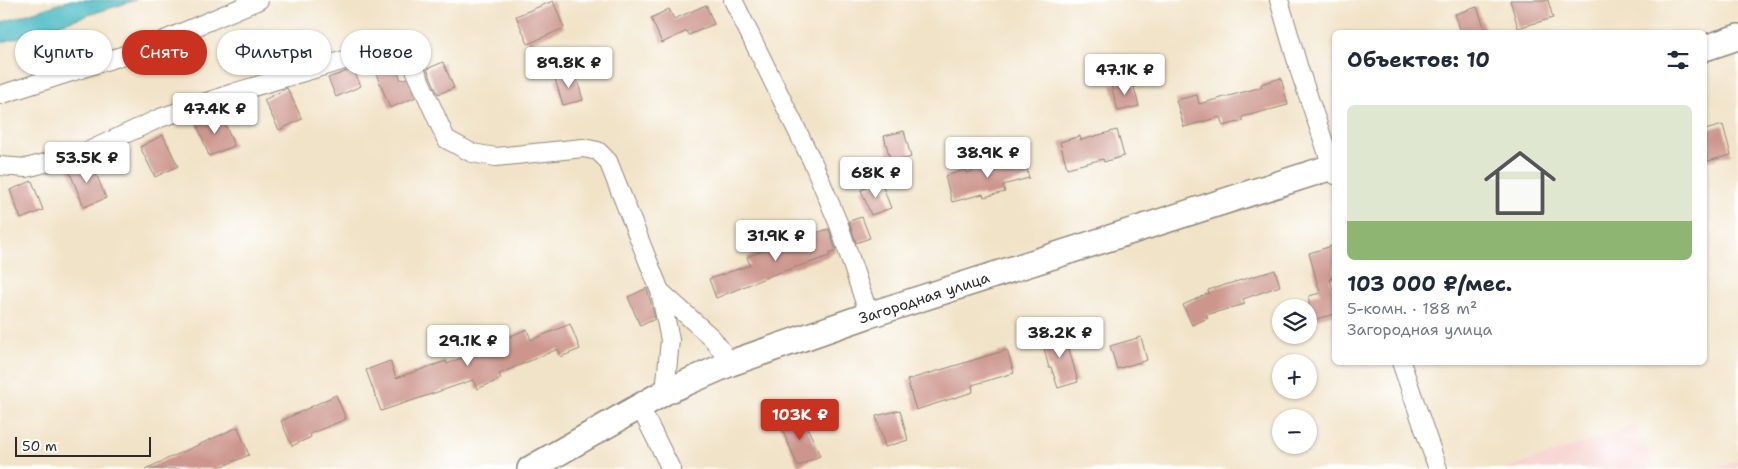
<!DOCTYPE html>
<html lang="ru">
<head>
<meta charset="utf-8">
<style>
	body { margin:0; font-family:"Shantell Sans",sans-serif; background:#f6f6f7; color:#1f2937; height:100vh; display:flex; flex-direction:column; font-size:19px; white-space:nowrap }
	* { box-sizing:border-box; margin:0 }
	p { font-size:16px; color:#747a83 }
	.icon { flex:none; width:28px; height:28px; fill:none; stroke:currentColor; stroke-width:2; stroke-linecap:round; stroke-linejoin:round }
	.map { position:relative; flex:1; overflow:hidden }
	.side { position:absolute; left:1332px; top:30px; width:375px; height:335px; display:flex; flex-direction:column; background:#fff; border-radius:8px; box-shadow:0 1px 4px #0004 }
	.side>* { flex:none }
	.hud { position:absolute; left:15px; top:30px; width:475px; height:45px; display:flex; gap:10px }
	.controls { position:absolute; left:1272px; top:299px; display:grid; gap:10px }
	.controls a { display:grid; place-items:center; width:45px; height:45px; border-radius:50%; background:#fff; box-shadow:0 1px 4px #0004; font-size:25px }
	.scale { position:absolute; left:15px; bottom:12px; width:136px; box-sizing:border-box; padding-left:5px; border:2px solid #2b2b2b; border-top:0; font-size:14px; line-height:18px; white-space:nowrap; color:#2b2b2b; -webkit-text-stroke:4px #fff; paint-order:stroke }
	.price { position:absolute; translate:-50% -42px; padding:0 11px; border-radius:5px; background:#fff; color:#222; font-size:16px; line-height:32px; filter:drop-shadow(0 1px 2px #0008) }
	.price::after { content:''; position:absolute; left:50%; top:30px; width:15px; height:11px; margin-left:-8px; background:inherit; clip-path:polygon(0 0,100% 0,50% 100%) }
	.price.active { background:#c8321e; color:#fff }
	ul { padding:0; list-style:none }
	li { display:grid; align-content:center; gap:10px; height:265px; padding:0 15px }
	li span { display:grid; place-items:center; height:155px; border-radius:8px; color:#555 }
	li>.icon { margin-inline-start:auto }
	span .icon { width:90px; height:90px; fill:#fffc; stroke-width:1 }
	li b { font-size:21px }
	h2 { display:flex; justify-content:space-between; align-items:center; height:60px; padding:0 15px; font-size:21px }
	.chip { padding:0 18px; border-radius:22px; background:#fff; box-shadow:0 1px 4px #0004; font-size:18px; line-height:45px }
	.chip.active { background:#c8321e; color:#fff }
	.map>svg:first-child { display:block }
	.built { fill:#f7d0cc }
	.water { fill:#4fbec5; stroke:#3d7478 }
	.building { fill:#cc968d }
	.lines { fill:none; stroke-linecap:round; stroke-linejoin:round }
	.street-casing { stroke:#8e8779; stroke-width:20 }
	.secondary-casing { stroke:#8e8779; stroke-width:28 }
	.street { stroke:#fff; stroke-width:18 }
	.secondary { stroke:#fff; stroke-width:25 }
	.labels { text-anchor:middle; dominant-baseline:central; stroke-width:5; stroke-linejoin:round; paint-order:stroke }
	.street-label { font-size:15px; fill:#2b2b2b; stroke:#fff }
</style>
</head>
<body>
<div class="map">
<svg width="1738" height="469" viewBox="0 0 1738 469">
	<rect width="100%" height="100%" fill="#fff"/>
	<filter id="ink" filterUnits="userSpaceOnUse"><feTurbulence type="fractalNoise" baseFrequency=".02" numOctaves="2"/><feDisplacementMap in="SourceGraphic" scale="10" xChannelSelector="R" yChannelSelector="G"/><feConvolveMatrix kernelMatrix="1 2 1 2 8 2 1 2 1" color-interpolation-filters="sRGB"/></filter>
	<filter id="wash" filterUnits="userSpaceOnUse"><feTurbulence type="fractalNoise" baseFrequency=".0096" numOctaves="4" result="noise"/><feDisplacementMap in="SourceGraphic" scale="20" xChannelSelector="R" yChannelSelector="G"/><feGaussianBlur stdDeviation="1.12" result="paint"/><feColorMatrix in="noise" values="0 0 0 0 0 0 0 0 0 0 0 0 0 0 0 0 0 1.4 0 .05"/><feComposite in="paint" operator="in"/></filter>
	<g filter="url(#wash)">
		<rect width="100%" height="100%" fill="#f1e3c7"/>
		<path class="built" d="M 1636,425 L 1655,469 L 1506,469 Z
			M 1738,461 L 1738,469 L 1708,469 Z"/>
		<path class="water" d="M 71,0 L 136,0 L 0,43 L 0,23 Z"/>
		<g id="blocks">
			<path class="building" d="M 1510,0 L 1548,0 L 1553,18 L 1518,28 Z
				M 553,1 L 564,28 L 528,44 L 516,16 Z
				M 706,5 L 714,24 L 689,35 L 687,31 L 662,43 L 651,18 L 669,9 L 674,19 Z
				M 1477,7 L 1486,32 L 1461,32 L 1455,14 Z
				M 443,62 L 454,88 L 438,94 L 427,69 Z
				M 394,63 L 401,80 L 407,78 L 416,97 L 390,108 L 375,71 Z
				M 353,69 L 361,86 L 336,97 L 328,78 Z
				M 575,73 L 583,100 L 563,105 L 555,79 Z
				M 1281,78 L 1288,105 L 1242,117 L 1243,121 L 1223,126 L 1220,117 L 1184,127 L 1176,100 L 1197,95 L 1199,104 L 1262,87 L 1261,84 Z
				M 1132,80 L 1139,106 L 1118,111 L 1111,85 Z
				M 287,88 L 302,119 L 279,130 L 264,100 Z
				M 221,114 L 234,146 L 209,156 L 197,124 Z
				M 1723,125 L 1731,155 L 1708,161 L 1705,149 L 1705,130 Z
				M 1117,130 L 1124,156 L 1104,162 L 1103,159 L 1067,168 L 1060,142 L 1080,136 L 1081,140 Z
				M 904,131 L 911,157 L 891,163 L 884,136 Z
				M 163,135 L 178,166 L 155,177 L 140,147 Z
				M 1022,151 L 1029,178 L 1003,185 L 1005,192 L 984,197 L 983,194 L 952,202 L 945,176 L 965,170 L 966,173 L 1004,163 L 1002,157 Z
				M 91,161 L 106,198 L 84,207 L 68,168 Z
				M 32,181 L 43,210 L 21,219 L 10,190 Z
				M 881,182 L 891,208 L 871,215 L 861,190 Z
				M 862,217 L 870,238 L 856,243 L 849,221 Z
				M 829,229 L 836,251 L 829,254 L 830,256 L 775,274 L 716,298 L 709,279 L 750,265 L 747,257 L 791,240 Z
				M 1335,245 L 1335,277 L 1330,279 L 1333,290 L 1335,289 L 1335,314 L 1309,321 L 1309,296 L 1320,293 L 1309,253 Z
				M 1275,270 L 1280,286 L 1243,299 L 1245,304 L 1206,315 L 1208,318 L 1192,325 L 1183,305 L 1209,293 L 1208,290 Z
				M 647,288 L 655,319 L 640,326 L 628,297 Z
				M 570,324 L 580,349 L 561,357 L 558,349 L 499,374 L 501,379 L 477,389 L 473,380 L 381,411 L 366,370 L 390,361 L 396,378 L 446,361 L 447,364 L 527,329 L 531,340 Z
				M 1064,331 L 1078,382 L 1058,388 L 1051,367 L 1049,368 L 1041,337 Z
				M 1141,337 L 1147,360 L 1117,369 L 1110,346 Z
				M 1007,350 L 1014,373 L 972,385 L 973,392 L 916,410 L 907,380 Z
				M 336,395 L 346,419 L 310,434 L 311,437 L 292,446 L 281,421 Z
				M 900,410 L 908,440 L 885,447 L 876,416 Z
				M 802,415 L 820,456 L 798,466 L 780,425 Z
				M 238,427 L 249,455 L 216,469 L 145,469 Z"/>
		</g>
	</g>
	<g filter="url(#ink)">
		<use href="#blocks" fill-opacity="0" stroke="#8e8779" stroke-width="1"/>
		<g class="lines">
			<g class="street-casing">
				<path id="street" d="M 733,0 L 814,165 L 839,225 L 869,315
					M 1279,0 L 1299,69 L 1335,175
					M 0,95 L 143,49 L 259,0
					M 0,166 L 26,168 L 84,153 L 160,118 L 236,92 L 382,49 L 403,52 L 413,65 L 446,139 L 472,153 L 496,157 L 583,148 L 598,151 L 608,161 L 660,291 L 670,340 L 665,392
					M 660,291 L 712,338 L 731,363
					M 1401,362 L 1438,469
					M 640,407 L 671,469"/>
			</g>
			<g class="secondary-casing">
				<path id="secondary" d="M 1705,48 L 1738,37
					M 530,469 L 665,392 L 731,363 L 869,315 L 1335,166"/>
			</g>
			<use href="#street" class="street"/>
			<use href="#secondary" class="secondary"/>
		</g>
	</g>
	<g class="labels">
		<g class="street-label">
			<text transform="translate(924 298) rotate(-18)">Загородная улица</text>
		</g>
	</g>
</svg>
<div class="controls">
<a><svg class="icon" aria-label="layers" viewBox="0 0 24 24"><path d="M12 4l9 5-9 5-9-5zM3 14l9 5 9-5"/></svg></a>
<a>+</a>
<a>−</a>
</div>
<div class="scale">50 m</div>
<b class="price" style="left:569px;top:89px">89.8K ₽</b>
<b class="price" style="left:1125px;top:96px">47.1K ₽</b>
<b class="price" style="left:215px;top:135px">47.4K ₽</b>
<b class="price" style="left:988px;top:179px">38.9K ₽</b>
<b class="price" style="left:87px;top:184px">53.5K ₽</b>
<b class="price" style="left:876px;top:199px">68K ₽</b>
<b class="price" style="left:776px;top:262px">31.9K ₽</b>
<b class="price" style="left:1060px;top:359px">38.2K ₽</b>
<b class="price" style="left:468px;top:367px">29.1K ₽</b>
<b class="price active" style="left:800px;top:441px">103K ₽</b>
<div class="hud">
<a class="chip">Купить</a>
<a class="chip active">Снять</a>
<a class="chip">Фильтры</a>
<a class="chip">Новое</a>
</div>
<section class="side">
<h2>Объектов: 10<svg class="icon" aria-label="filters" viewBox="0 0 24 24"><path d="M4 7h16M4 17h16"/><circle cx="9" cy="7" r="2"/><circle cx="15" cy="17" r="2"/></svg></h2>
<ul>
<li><span style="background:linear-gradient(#dfe7d0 75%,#8fb573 0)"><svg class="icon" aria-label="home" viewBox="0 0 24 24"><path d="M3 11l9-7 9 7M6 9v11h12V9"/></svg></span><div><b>103 000 ₽/мес.</b><p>5-комн. · 188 m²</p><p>Загородная улица</p></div></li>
</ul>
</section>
</div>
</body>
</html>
